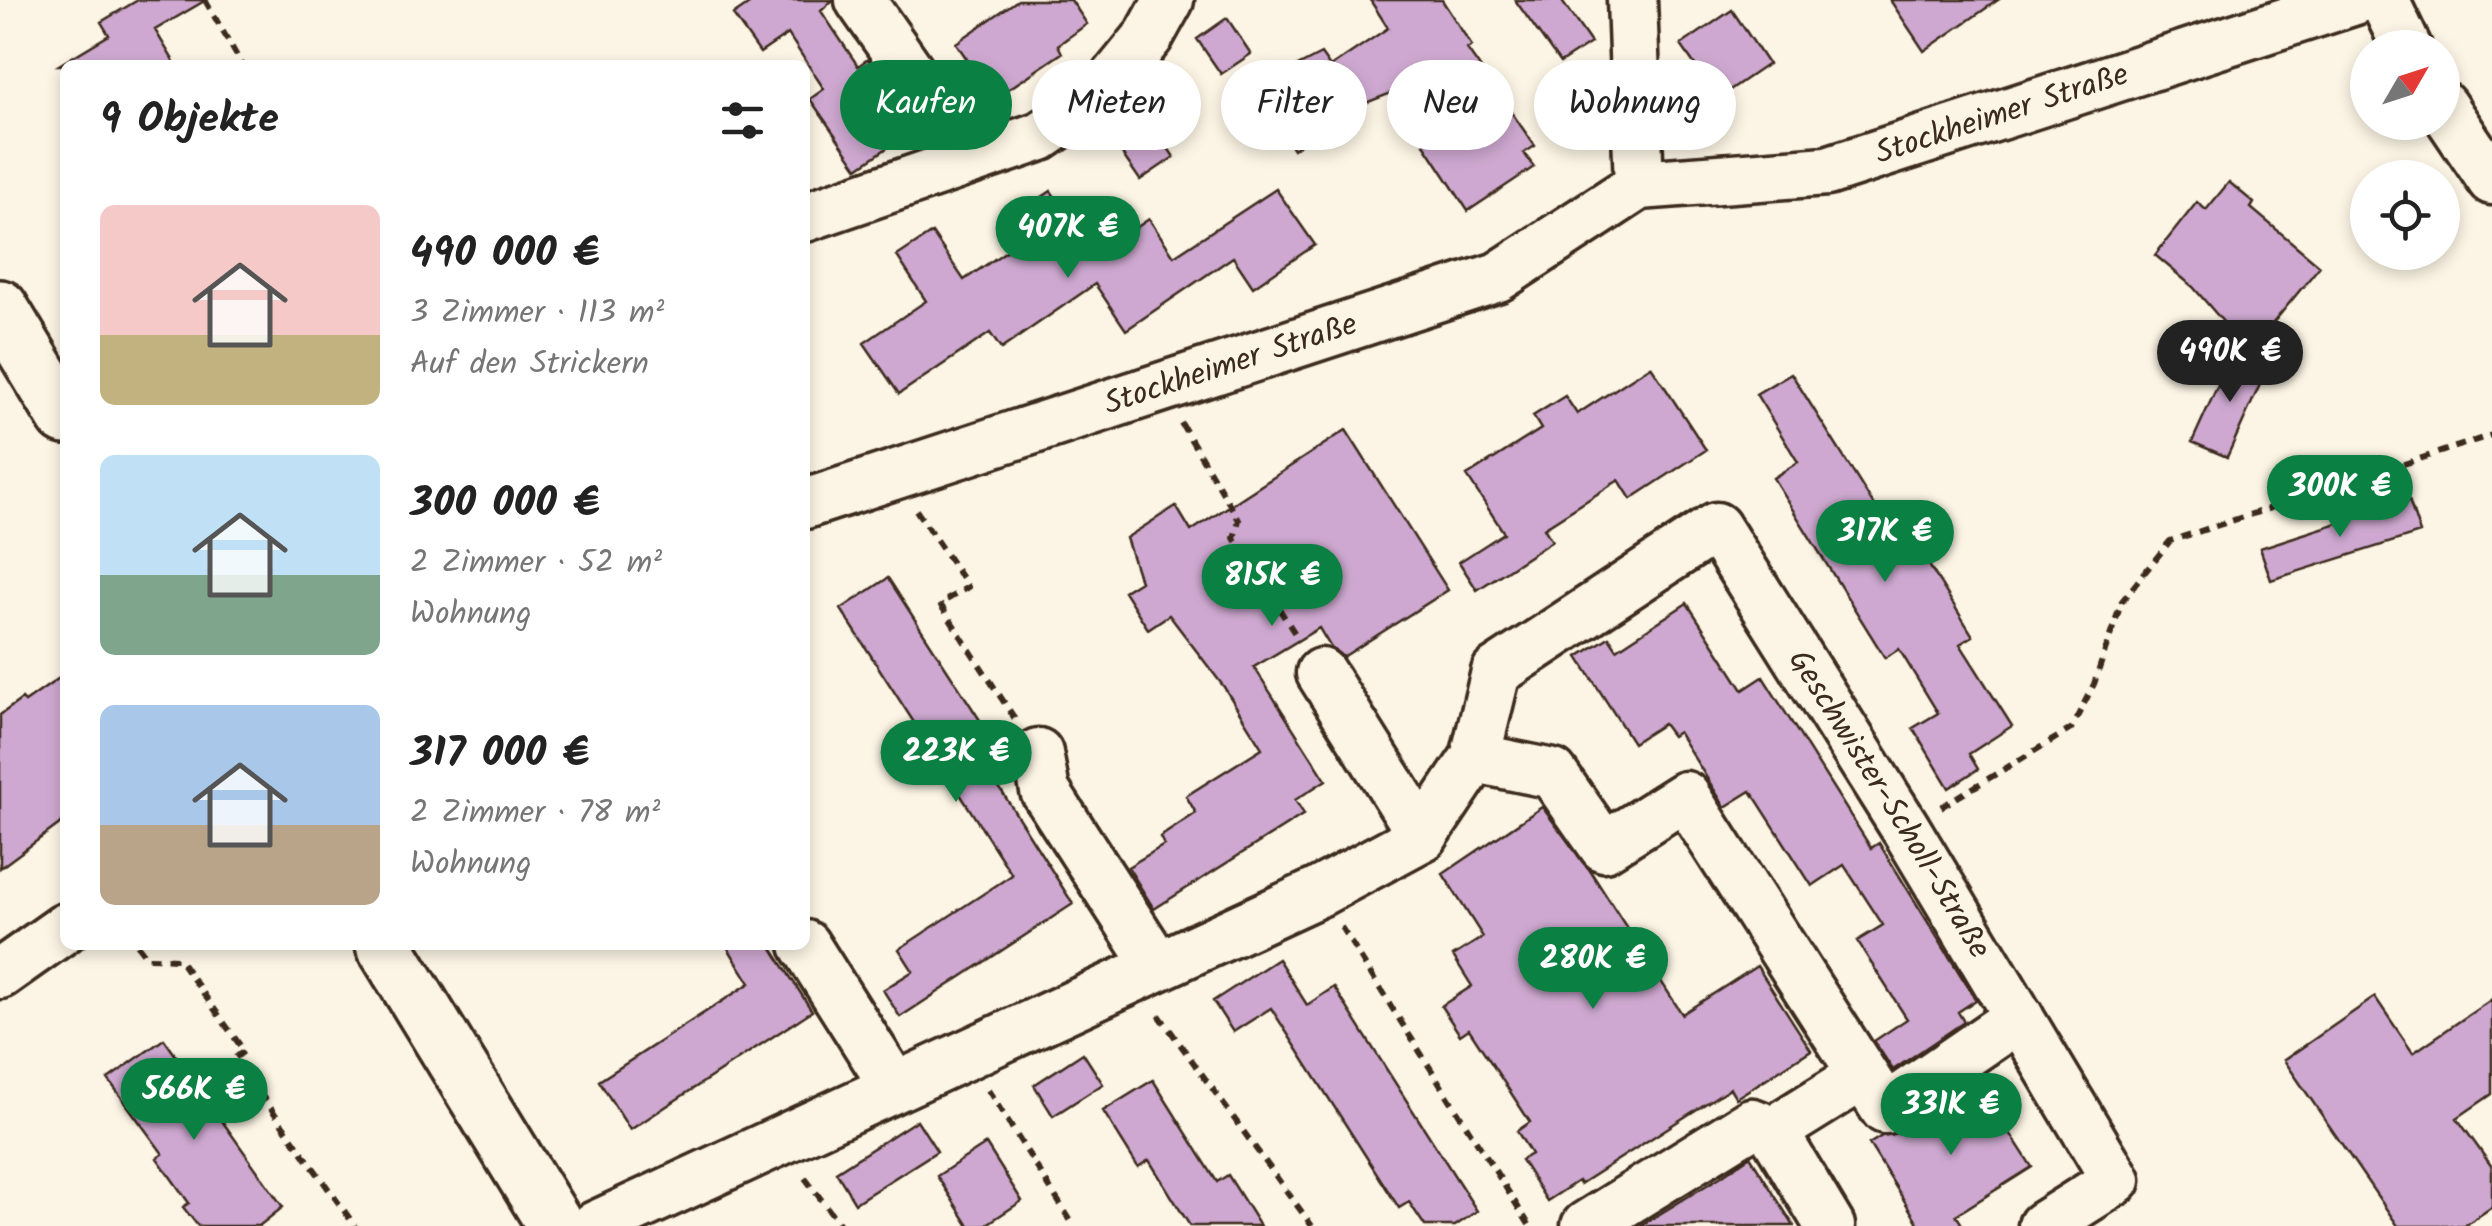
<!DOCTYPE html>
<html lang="de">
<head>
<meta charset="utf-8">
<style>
	body { margin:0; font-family:Kalam,sans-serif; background:#f6f6f6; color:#222; height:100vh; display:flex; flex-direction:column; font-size:38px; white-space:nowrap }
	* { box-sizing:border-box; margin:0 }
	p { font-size:32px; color:#767676 }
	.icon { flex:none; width:55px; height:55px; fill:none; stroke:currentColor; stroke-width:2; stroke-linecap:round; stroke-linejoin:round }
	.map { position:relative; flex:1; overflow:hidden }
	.side { position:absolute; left:60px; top:60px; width:750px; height:890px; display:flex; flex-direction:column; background:#fff; border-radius:15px; box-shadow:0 5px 15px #0003 }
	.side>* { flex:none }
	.banner { position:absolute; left:840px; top:60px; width:950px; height:90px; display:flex; gap:20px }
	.needle { width:65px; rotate:51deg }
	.buttons { position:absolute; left:2350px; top:30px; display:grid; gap:20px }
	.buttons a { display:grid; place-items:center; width:110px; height:110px; border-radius:50%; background:#fff; box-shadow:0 5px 15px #0003; font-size:50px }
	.price { position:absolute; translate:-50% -85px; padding:0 22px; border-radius:35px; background:#0b8043; color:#fff; font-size:32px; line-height:65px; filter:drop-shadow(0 2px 5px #0008) }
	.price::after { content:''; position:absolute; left:50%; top:60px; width:30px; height:22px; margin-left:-15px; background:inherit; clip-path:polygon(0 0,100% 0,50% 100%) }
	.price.current { background:#222; color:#fff }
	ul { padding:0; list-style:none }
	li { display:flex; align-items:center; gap:30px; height:250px; padding:0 40px }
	li span { display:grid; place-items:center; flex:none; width:280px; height:200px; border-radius:15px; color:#555 }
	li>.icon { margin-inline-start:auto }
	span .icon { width:120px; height:120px; fill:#fffc; stroke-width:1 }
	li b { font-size:42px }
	h2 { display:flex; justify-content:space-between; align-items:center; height:120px; padding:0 40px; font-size:42px }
	.chip { padding:0 35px; border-radius:45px; background:#fff; box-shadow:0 5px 15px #0003; font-size:35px; line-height:90px }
	.chip.current { background:#0b8043; color:#fff }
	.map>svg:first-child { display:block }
	.building { fill:#cea8d0; stroke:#3b2a1e; stroke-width:2.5 }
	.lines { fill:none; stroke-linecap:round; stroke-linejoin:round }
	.minor-casing { stroke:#3b2a1e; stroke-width:55 }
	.major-casing { stroke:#3b2a1e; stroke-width:62 }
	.path { stroke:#3b2a1e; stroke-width:6; stroke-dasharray:10 8; stroke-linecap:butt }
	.minor { stroke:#fcf5e5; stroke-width:48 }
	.major { stroke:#fcf5e5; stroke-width:55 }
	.labels { text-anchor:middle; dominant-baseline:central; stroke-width:8; stroke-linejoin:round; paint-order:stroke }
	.street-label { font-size:32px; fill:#3b2a1e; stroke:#fcf5e5 }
</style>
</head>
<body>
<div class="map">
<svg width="2492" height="1226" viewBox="0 0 2492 1226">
	<rect width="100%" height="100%" fill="#fcf5e5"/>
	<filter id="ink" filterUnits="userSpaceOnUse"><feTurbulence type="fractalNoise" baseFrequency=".01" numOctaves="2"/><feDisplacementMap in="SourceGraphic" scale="20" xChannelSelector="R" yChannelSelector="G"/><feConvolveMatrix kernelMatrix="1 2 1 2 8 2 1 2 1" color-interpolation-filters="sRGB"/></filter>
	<g filter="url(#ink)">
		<path class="building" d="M 138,0 L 206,0 L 155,30 L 176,65 L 59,65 L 109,35 L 101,22 Z
			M 755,0 L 833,0 L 821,11 L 858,66 L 868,59 L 916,128 L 858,168 L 810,99 L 824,89 L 788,34 L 760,53 L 733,15 Z
			M 1018,0 L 1071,0 L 1087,24 L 1058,45 L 1062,53 L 994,99 L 956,43 Z
			M 1370,0 L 1442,0 L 1472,46 L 1467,49 L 1535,146 L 1524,153 L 1534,167 L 1468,211 L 1424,144 L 1432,138 L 1399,90 L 1355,107 L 1293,149 L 1253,89 L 1321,54 L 1330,67 L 1388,28 Z
			M 1515,0 L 1561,0 L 1591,43 L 1560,63 Z
			M 1890,0 L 1998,0 L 1924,51 Z
			M 1732,10 L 1768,64 L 1718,98 L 1681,45 Z
			M 1227,18 L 1251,54 L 1221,74 L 1197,39 Z
			M 1152,124 L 1174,157 L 1140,180 L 1118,148 Z
			M 2229,182 L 2254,203 L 2251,208 L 2320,266 L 2249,352 L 2193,287 L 2155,255 L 2197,202 L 2206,210 Z
			M 1276,189 L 1315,245 L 1253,287 L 1233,257 L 1126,330 L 1095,284 L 1001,349 L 990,333 L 899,394 L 864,343 L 926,301 L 897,256 L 932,233 L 964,280 L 1034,232 L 1020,212 L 1051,191 L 1095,256 L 1149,219 L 1174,256 Z
			M 2233,352 L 2268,367 L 2227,457 L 2192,442 Z
			M 1651,366 L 1706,450 L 1631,499 L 1619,480 L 1544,528 L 1552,541 L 1477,590 L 1459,562 L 1504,533 L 1467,476 L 1541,429 L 1533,416 L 1565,396 L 1577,414 Z
			M 1791,373 L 1908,560 L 1921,552 L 1973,636 L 1960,644 L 2012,726 L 1969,754 L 1978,769 L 1949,788 L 1913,728 L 1938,713 L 1899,649 L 1885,658 L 1773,478 L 1798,462 L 1756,394 Z
			M 1346,430 L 1448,590 L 1343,657 L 1331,648 L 1319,628 L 1254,667 L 1326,780 L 1295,800 L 1304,814 L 1154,909 L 1128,867 L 1164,845 L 1160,837 L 1196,813 L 1186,796 L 1262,748 L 1224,687 L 1169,615 L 1148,629 L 1124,591 L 1140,581 L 1126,538 L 1176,506 L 1191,531 Z
			M 2409,500 L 2420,533 L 2271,580 L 2260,548 Z
			M 888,578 L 1009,765 L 992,776 L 1073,904 L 900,1017 L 883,990 L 913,971 L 899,949 L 1012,875 L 841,609 Z
			M 1687,603 L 1743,690 L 1763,677 L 1871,848 L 1879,843 L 1976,1000 L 1958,1012 L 1964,1022 L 1893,1070 L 1874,1041 L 1907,1019 L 1857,941 L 1883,925 L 1844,865 L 1812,886 L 1751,791 L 1725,807 L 1678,732 L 1672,736 L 1663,724 L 1633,743 L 1578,657 L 1609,637 L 1617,649 Z
			M 65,674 L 65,820 L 0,868 L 0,715 L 22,699 L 25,702 Z
			M 1542,807 L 1589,869 L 1682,1014 L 1757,966 L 1811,1050 L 1736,1098 L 1730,1088 L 1580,1184 L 1578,1181 L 1547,1201 L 1521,1160 L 1531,1154 L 1517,1131 L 1530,1122 L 1469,1029 L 1460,1035 L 1441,1006 L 1472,986 L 1453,956 L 1483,937 L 1443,874 Z
			M 726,945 L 770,945 L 812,1011 L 630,1130 L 599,1081 L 750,983 Z
			M 1278,959 L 1307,1005 L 1334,987 L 1477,1211 L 1455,1226 L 1425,1226 L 1409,1202 L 1399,1208 L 1271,1008 L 1233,1032 L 1213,1001 Z
			M 2375,997 L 2413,1053 L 2492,999 L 2492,1094 L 2457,1118 L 2492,1167 L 2492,1207 L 2464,1226 L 2398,1226 L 2284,1060 Z
			M 164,1039 L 283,1207 L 259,1226 L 198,1226 L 183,1207 L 189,1203 L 157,1158 L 163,1154 L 108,1079 Z
			M 1083,1053 L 1103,1084 L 1053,1116 L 1034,1085 Z
			M 1153,1080 L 1217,1182 L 1228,1175 L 1260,1226 L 1190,1226 L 1149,1160 L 1138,1167 L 1103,1111 Z
			M 1976,1080 L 2032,1167 L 1956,1215 L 1963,1226 L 1920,1226 L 1869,1144 L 1882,1136 L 1901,1132 Z
			M 917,1120 L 937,1151 L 855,1203 L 836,1172 Z
			M 986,1144 L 1022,1201 L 984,1226 L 969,1226 L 937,1176 Z
			M 1750,1156 L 1794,1226 L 1640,1226 L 1720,1177 Z"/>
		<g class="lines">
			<g class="minor-casing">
				<g id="minor">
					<path d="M 860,0 L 971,159"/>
					<path d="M 1632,0 L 1639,185"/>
					<path d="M 2384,0 L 2407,48"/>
					<path d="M 2442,106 L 2492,180"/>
					<path d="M 805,217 L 1041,136 L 1101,95 L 1149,36 L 1169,0"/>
					<path id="s1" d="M 805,504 L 1498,277 L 1639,185 L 1827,171 L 2355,0"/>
					<path d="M 1321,673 L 1423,836"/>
					<path d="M 1038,753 L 1045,791 L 1157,965"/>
					<path d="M 1475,758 L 1553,774 L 1604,847 L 1685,796 L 1885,1109 L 2019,1017"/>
					<path d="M 805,945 L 894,1086"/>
					<path d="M 0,974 L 65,928"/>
					<path d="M 1773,1131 L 1830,1226"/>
					<path id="s2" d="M 595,1226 L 1319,892 L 1423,836 L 1475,758 L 1496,672 L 1716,527 L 1906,829 L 2116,1180 L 2043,1226"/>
					<path d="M 1586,1226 L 1752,1123 L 1773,1131 L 1863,1075"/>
				</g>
			</g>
			<g class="major-casing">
				<path id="major" d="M 0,308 L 65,416
					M 384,945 L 556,1226"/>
			</g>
			<path class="path" d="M 205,0 L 242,65
				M 1181,423 L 1239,520 L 1234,538 L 1299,640
				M 916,510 L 968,587 L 940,604 L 1015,719
				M 1941,807 L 2071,729 L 2094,684 L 2122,601 L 2170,541 L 2492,435
				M 1341,927 L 1530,1226
				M 137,945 L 147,958 L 179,959 L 244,1051 L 235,1058 L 355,1226
				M 1159,1015 L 1312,1226
				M 988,1090 L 1074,1226
				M 805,1178 L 841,1226"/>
			<use href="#minor" class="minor"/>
			<use href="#major" class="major"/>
		</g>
	</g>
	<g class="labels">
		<g class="street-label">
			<text stroke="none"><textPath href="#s1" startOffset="1270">Stockheimer Straße</textPath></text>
			<text stroke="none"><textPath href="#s1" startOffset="448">Stockheimer Straße</textPath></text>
			<text stroke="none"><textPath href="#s2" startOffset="1688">Geschwister-Scholl-Straße</textPath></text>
		</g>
	</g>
</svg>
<div class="buttons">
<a><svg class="needle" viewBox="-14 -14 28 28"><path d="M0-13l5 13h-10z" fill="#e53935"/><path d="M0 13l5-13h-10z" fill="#767676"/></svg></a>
<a><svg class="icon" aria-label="locate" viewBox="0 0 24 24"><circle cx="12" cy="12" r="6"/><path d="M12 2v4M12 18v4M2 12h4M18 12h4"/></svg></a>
</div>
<b class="price" style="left:1068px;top:281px">407K €</b>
<b class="price current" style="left:2230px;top:405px">490K €</b>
<b class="price" style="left:2340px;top:540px">300K €</b>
<b class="price" style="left:1885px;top:585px">317K €</b>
<b class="price" style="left:1272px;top:629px">815K €</b>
<b class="price" style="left:956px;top:805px">223K €</b>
<b class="price" style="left:1593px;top:1012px">280K €</b>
<b class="price" style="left:194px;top:1143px">566K €</b>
<b class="price" style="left:1951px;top:1158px">331K €</b>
<div class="banner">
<a class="chip current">Kaufen</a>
<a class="chip">Mieten</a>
<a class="chip">Filter</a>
<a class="chip">Neu</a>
<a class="chip">Wohnung</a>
</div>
<section class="side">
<h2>9 Objekte<svg class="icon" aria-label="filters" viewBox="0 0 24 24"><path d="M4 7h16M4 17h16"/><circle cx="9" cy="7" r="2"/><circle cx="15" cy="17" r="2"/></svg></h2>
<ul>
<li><span style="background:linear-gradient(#f6c9c9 65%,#c2b280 0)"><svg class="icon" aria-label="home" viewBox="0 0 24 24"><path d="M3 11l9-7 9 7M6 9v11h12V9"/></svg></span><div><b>490 000 €</b><p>3 Zimmer · 113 m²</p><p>Auf den Strickern</p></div></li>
<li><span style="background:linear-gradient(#bfe0f5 60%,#7fa58c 0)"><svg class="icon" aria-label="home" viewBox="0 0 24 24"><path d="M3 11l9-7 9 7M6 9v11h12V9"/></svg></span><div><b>300 000 €</b><p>2 Zimmer · 52 m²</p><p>Wohnung</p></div></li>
<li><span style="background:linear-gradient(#a9c7e8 60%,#b9a48a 0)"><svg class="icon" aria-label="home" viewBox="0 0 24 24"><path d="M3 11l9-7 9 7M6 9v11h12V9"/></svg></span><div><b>317 000 €</b><p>2 Zimmer · 78 m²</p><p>Wohnung</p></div></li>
</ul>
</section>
</div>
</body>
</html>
